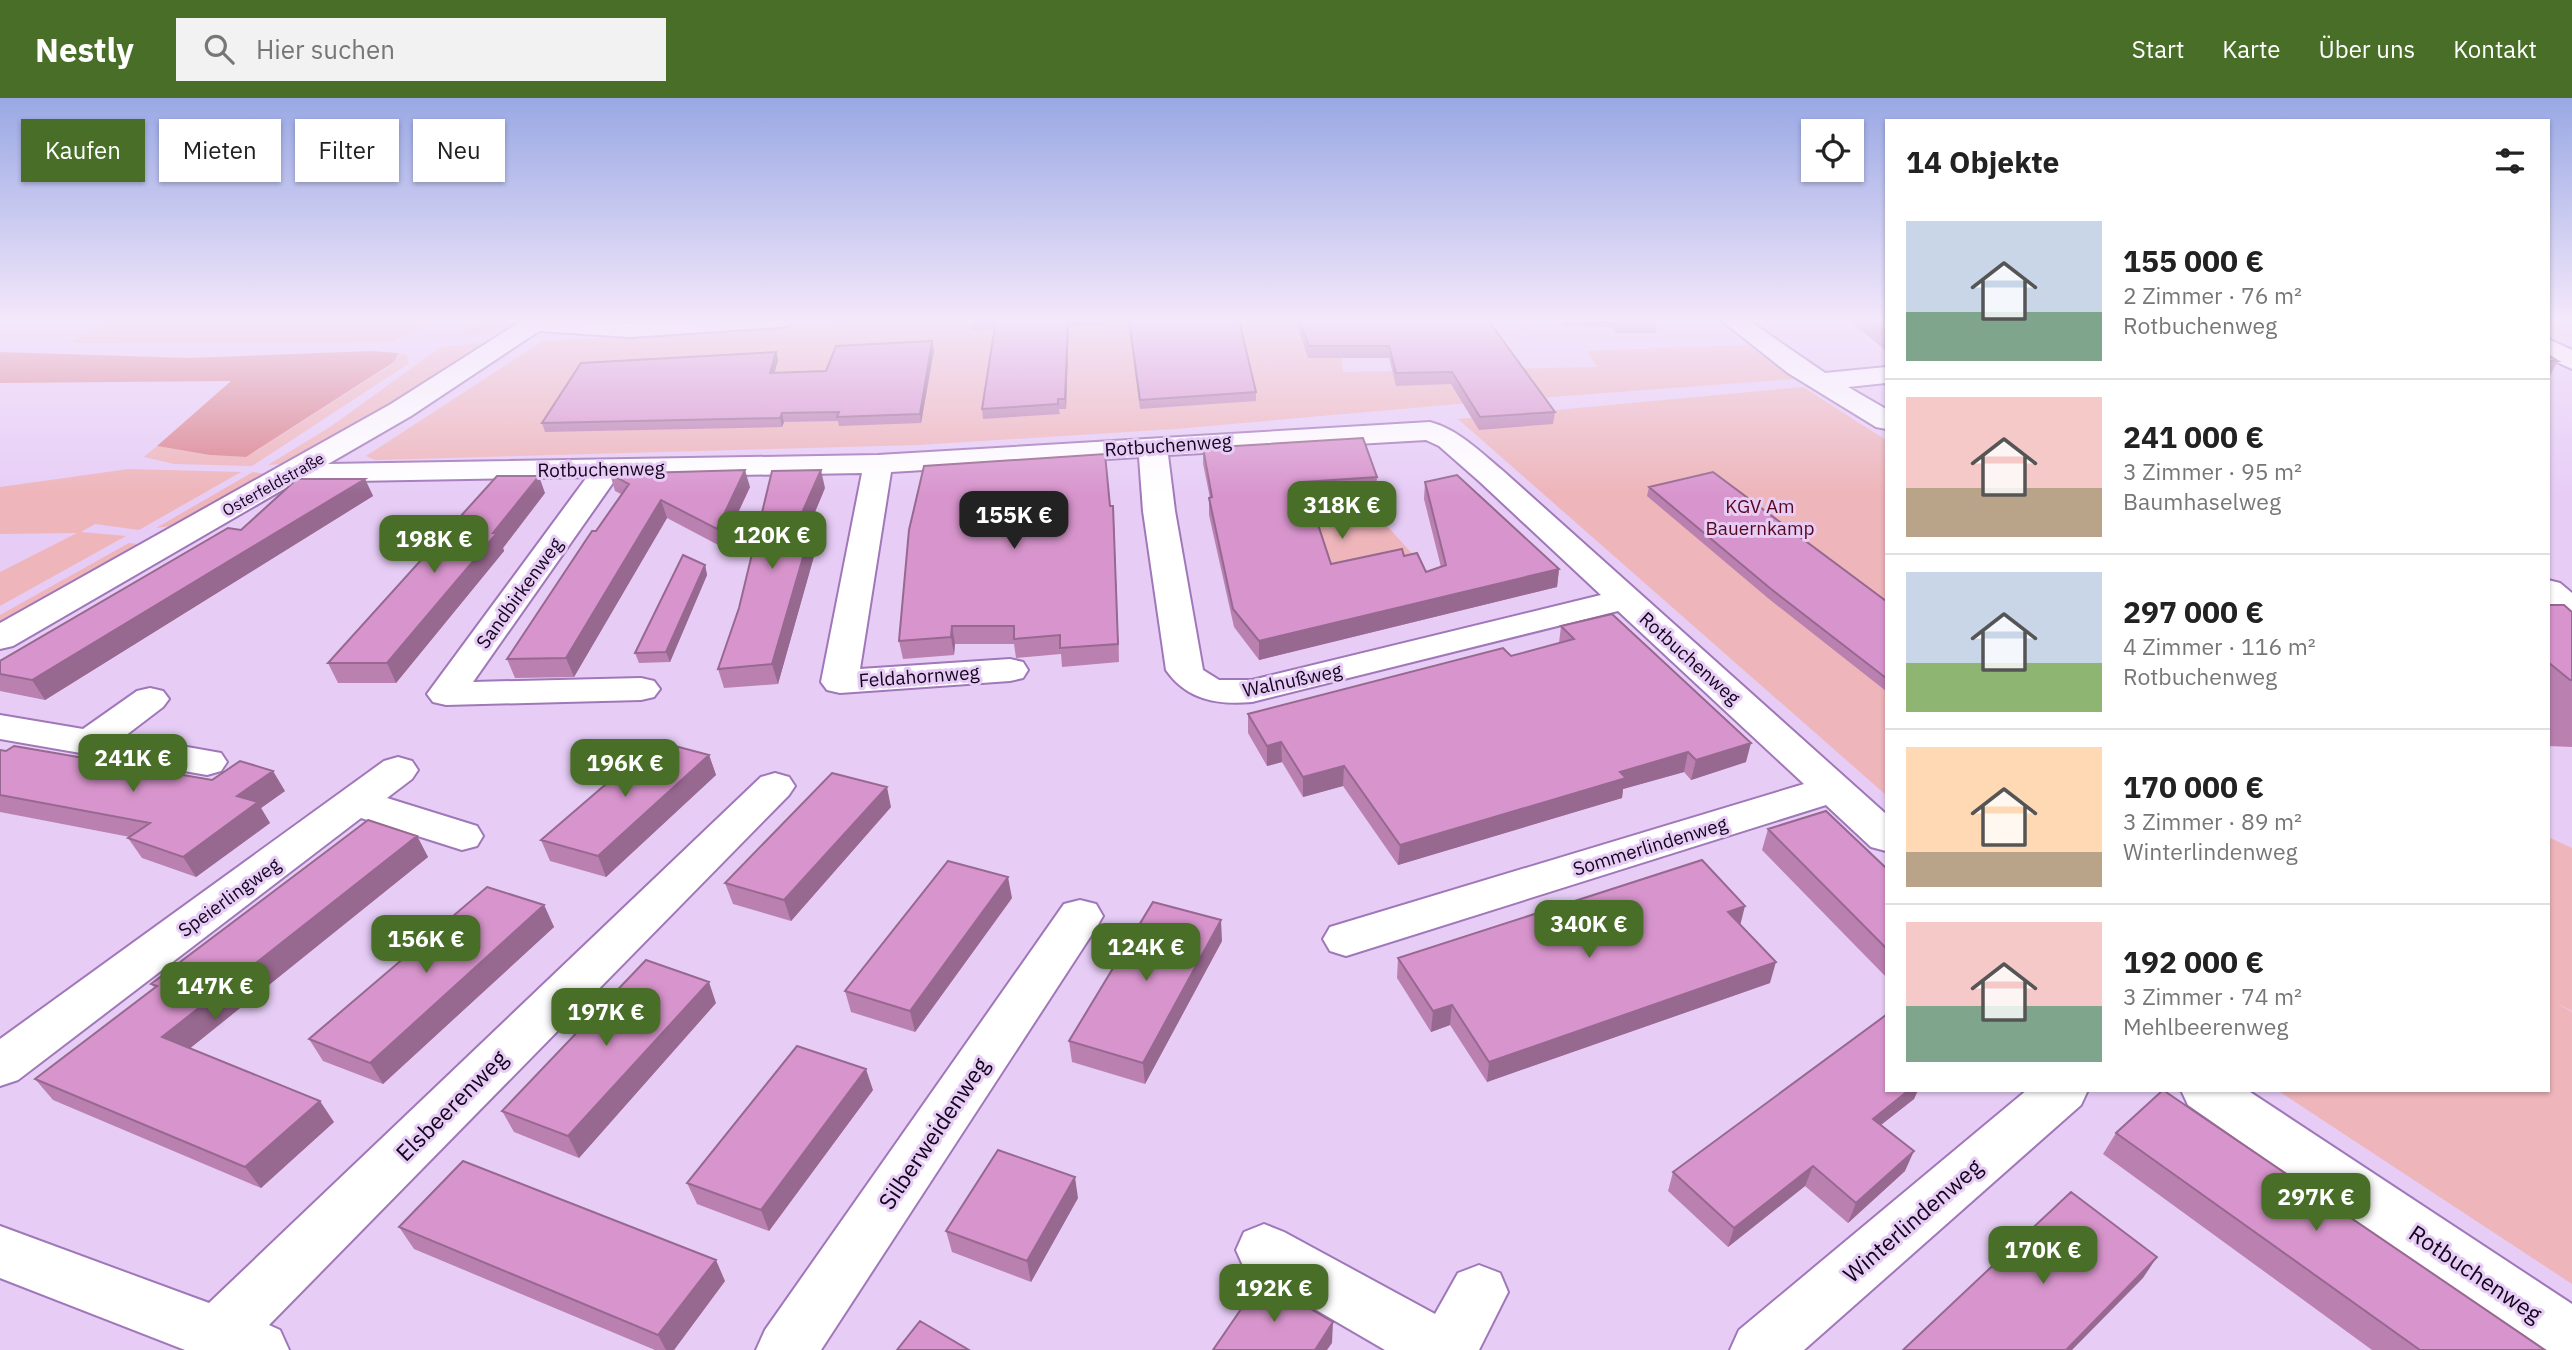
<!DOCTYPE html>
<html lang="de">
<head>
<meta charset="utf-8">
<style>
	body { margin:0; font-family:"IBM Plex Sans",sans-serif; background:#f2f2f2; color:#222; height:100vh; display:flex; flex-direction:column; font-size:26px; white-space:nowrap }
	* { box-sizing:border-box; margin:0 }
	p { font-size:23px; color:#767676 }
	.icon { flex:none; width:38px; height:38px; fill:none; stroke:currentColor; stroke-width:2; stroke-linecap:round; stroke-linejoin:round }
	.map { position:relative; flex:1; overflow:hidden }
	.side { position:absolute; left:1885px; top:21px; width:665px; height:973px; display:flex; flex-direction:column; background:#fff; border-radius:0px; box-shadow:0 2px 5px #0004 }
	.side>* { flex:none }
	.guide { position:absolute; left:21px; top:21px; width:665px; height:63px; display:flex; gap:14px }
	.controls { position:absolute; left:1801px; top:21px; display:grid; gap:14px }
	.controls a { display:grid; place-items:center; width:63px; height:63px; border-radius:0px; background:#fff; box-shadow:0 2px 5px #0004; font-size:35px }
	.price { position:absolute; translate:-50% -60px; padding:0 16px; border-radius:14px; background:#496e28; color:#fff; font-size:23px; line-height:46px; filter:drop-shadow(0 2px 4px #0008) }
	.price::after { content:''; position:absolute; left:50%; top:42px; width:21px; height:16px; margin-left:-10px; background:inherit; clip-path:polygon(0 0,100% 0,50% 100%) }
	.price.current { background:#222; color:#fff }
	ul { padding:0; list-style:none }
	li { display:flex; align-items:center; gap:21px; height:175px; padding:0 21px }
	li+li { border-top:2px solid #e0e0e0 }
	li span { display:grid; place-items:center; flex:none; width:196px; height:140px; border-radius:0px; color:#555 }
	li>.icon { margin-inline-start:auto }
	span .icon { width:84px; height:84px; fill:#fffc; stroke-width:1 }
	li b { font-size:30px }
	h2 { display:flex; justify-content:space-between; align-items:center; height:84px; padding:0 21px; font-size:30px }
	.chip { padding:0 24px; border-radius:0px; background:#fff; box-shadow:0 2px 5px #0004; font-size:24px; line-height:63px }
	.chip.current { background:#496e28; color:#fff }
	header { display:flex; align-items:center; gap:42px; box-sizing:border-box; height:98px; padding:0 35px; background:#496e28; color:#fff }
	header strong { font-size:33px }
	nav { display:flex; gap:38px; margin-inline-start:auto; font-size:24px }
	.search { width:490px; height:63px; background:#f2f2f2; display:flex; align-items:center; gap:18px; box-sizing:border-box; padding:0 24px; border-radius:0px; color:#767676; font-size:26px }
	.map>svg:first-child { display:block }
	.green { fill:#eeb5ba }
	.forest { fill:#db838d }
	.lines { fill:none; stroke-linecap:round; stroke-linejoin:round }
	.minor-casing { stroke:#a077b8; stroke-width:4 }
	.minor { fill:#fff; fill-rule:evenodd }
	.wall { fill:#ba80b0 }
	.shaded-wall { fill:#976890 }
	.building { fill:#d895cd; stroke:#976890; stroke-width:2 }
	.labels { text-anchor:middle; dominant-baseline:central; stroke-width:6; stroke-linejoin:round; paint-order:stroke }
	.far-street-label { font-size:16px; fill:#13041b; stroke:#e7cdf6 }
	.street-label { font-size:19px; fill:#13041b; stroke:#e7cdf6 }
	.park-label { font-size:19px; fill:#58081e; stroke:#e7cdf6 }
	.near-street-label { font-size:23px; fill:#13041b; stroke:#e7cdf6 }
</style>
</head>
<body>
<header>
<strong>Nestly</strong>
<div class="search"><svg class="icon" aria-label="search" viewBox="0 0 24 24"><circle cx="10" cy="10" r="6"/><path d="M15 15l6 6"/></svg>Hier suchen</div>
<nav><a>Start</a><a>Karte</a><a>Über uns</a><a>Kontakt</a></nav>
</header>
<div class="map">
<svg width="2572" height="1252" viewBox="0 0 2572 1252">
	<rect width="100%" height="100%" fill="#e7cdf6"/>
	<path class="green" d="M 108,222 L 433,222 L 393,244 L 68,245 Z
		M 483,222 L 528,222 L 505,233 L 467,238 L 463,235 Z
		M 902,222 L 1338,222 L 1343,274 L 1597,269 L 1587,253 L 1748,247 L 1795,281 L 1458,306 L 1175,331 L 918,347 L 375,362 L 366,358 L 543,243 Z
		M 480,245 L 488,248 L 295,365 L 268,367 L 330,329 L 441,249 Z
		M 398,255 L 407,257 L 408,266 L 252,368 L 174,366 L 144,359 L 157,348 L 210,357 L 246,359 L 394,265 Z
		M 1803,289 L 1886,342 L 1886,697 L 1458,321 Z
		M 129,371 L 241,374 L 139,432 L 95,426 L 81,434 L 126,438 L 0,508 L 0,474 L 77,435 L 0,436 L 0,389 Z
		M 253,374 L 273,377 L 185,426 L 156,430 Z
		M 1368,407 L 1418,462 L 1335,481 L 1313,411 Z
		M 129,445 L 146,447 L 0,529 L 0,517 Z
		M 2548,739 L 2572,750 L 2572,913 L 2554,904 L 2572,914 L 2572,1186 L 2277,992 L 2548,992 Z"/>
	<path class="forest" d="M 371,253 L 398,255 L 394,264 L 246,359 L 210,357 L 157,348 L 231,283 L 0,285 L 0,254 L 189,260 Z"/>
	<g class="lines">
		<g class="minor-casing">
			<path id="minor" d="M 523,222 L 630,225 L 792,222 L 789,227 L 780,229 L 630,239 L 539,233 L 411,318 L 328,366 L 878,357 L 1430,324 C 1459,332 1479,353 1502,372 L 1886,716 L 1886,753 L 1871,749 L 1826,707 L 1346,858 L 1330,853 L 1323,841 L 1330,829 L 1804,686 L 1618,513 L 1252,604 C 1217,607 1187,602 1166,572 L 1143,413 L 1139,359 L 891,374 L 860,571 L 1010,561 L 1023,564 L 1028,572 L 1023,580 L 1010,583 L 840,595 L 827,592 L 821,584 L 862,375 L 617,379 L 473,584 L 641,580 L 654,583 L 660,591 L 654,599 L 641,602 L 446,607 L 433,604 L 427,596 L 587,379 L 296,384 L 13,548 L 0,551 L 0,525 L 391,306 ZM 1426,342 L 1439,348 L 1480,384 L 1601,497 L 1252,582 L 1219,582 L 1203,572 L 1175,413 L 1168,357 Z
				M 1721,222 L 1748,222 L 1825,275 L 1886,269 L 1886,285 L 1848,289 L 1886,311 L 1886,331 L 1876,329 L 1788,275 Z
				M 2548,241 L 2572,252 L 2572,271 L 2548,260 Z
				M 2548,482 L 2560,485 L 2572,495 L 2572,522 L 2560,519 L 2548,509 Z
				M 150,590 L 163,593 L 169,601 L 163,609 L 125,638 L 221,655 L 227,664 L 221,673 L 207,677 L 0,641 L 0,617 L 83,631 L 137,593 Z
				M 398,659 L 412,663 L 418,672 L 412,681 L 387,700 L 477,728 L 483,738 L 477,748 L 462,752 L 361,720 L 18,982 L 0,988 L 0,941 L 384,663 Z
				M 775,675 L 789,679 L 795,688 L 789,697 L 269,1227 L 280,1232 L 289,1252 L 185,1252 L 0,1180 L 0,1128 L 209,1205 L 761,679 Z
				M 1080,802 L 1096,806 L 1103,818 L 1096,830 L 821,1252 L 756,1252 L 765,1232 L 1064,806 Z
				M 2027,992 L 2088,992 L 2081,1007 L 1804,1252 L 1730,1252 L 1739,1232 Z
				M 2181,992 L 2247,992 L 2572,1206 L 2572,1252 L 2539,1252 L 2188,1007 Z
				M 1264,1126 L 1284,1134 L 1435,1216 L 1458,1175 L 1479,1167 L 1500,1175 L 1508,1194 L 1479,1252 L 1385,1252 L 1244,1170 L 1236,1152 L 1244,1134 Z"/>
		</g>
		<use href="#minor" class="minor"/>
	</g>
	<path class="wall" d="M 972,222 L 1069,222 L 1066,311 L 1059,311 L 1060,316 L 983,321 L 982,311 L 994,231 L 973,232 Z
		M 1070,222 L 1103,222 L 1103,227 L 1070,228 Z
		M 1128,222 L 1239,222 L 1256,294 L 1256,303 L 1140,311 Z
		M 1295,222 L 1488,222 L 1555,314 L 1553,326 L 1479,332 L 1451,286 L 1396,288 L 1389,260 L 1308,260 Z
		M 1562,222 L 1656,222 L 1657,223 L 1656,235 L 1616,235 L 1613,229 L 1564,228 Z
		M 1849,222 L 1886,222 L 1886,253 Z
		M 932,243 L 934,252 L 921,325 L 839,328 L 838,323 L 784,324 L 782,329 L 545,334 L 542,325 L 776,254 L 778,262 L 774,275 L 826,273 Z
		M 2548,257 L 2558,263 L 2548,281 Z
		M 1203,350 L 1377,379 L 1376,396 L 1310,401 L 1331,466 L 1404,458 L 1426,474 L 1441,469 L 1424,401 L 1425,384 L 1559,471 L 1557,489 L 1259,562 L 1234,529 L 1209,417 L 1209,400 L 1210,400 L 1203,366 Z
		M 610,376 L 750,389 L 722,449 L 667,420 L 574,579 L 515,580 L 507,561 L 621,396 L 615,393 Z
		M 365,381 L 373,398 L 45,602 L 0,593 L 0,563 L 241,432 Z
		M 1649,389 L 1886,503 L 1886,593 L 1769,501 L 1647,398 Z
		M 825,390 L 810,426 L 813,425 L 818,444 L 778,586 L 724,590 L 718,571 Z
		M 545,395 L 503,450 L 504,453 L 396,585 L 338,585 L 328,565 Z
		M 1110,408 L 1113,408 L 1114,425 L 1119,564 L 1062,569 L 1061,556 L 1016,560 L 1014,546 L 955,546 L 954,557 L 903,561 L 899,543 Z
		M 705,467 L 707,477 L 670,564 L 639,565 L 635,555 Z
		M 2548,507 L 2572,514 L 2572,649 L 2548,648 Z
		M 1561,528 L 1746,664 L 1691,682 L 1684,674 L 1623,691 L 1622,700 L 1398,767 L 1343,688 L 1303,699 L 1282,664 L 1267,668 L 1248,635 L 1248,616 L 1511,558 L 1559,545 Z
		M 0,652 L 212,682 L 285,693 L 261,710 L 270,725 L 196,779 L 142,760 L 128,740 L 130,739 L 0,714 Z
		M 709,657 L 716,677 L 606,779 L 550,763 L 541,742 Z
		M 891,709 L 791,823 L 733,806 L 725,785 Z
		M 1768,731 L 1886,770 L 1886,879 L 1762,752 Z
		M 417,738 L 428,759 L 190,950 L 334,1024 L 261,1090 L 53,1002 L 35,981 L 155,890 L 151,886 Z
		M 1012,800 L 915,934 L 851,914 L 845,893 Z
		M 544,807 L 554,829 L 383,986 L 323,963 L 309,941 Z
		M 1740,826 L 1770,885 L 1487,984 L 1450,927 L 1431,934 L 1397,880 L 1398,860 Z
		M 1222,843 L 1145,986 L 1072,964 L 1069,943 Z
		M 716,905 L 579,1060 L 514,1034 L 502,1013 Z
		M 873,992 L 769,1133 L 697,1106 L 687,1085 Z
		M 1886,992 L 1918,992 L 1914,1001 L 1881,1027 L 1905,1073 L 1848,1125 L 1805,1088 L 1728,1149 L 1668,1093 L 1673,1074 Z
		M 2116,1035 L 2545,1252 L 2372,1252 L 2103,1056 Z
		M 1078,1100 L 1031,1184 L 952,1154 L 946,1133 Z
		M 399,1129 L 725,1183 L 674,1252 L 655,1252 L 414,1151 Z"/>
	<path class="shaded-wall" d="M 1068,222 L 1069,222 L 1066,311 L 1065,301 Z
		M 932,243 L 934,252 L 921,325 L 920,316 Z
		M 776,254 L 778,262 L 772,284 L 770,275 Z
		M 782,315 L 784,324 L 782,329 L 780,320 Z
		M 745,372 L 750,389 L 722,449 L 717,431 Z
		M 821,372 L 825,390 L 802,445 L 797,426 Z
		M 539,378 L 545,395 L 503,450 L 504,453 L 396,585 L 387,565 Z
		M 365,381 L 373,398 L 45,602 L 32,582 Z
		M 661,402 L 667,420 L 574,579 L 566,560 Z
		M 1113,408 L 1114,425 L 1119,564 L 1118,546 Z
		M 813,425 L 818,444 L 778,586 L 772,566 Z
		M 705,467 L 707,477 L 670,564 L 666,554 Z
		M 1559,471 L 1557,489 L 1259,562 L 1259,543 Z
		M 952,528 L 955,546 L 954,557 L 951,539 Z
		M 1281,644 L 1282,664 L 1267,668 L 1267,648 Z
		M 1751,645 L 1746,664 L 1691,682 L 1696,662 Z
		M 1688,654 L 1684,674 L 1623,691 L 1622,700 L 1398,767 L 1400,747 L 1620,674 Z
		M 709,657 L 716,677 L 606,779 L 598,758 Z
		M 1344,668 L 1343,688 L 1303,699 L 1303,679 Z
		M 273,673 L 285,693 L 261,710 L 270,725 L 196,779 L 183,759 L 237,698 Z
		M 887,689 L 891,709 L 791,823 L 784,802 Z
		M 417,738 L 428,759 L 178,960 L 162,939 Z
		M 1008,779 L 1012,800 L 915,934 L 910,913 Z
		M 544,807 L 554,829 L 383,986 L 370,965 Z
		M 1745,808 L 1740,828 L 1728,814 Z
		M 1221,822 L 1222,843 L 1145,986 L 1143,965 Z
		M 1776,864 L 1770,885 L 1487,984 L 1489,964 Z
		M 709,884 L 716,905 L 579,1060 L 568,1038 Z
		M 1452,907 L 1450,927 L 1431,934 L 1433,913 Z
		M 866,971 L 873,992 L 769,1133 L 761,1112 Z
		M 1909,992 L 1918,992 L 1914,1001 L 1864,1040 L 1873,1021 Z
		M 320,1003 L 334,1024 L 261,1090 L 245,1069 Z
		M 1914,1053 L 1905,1073 L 1848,1125 L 1856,1105 Z
		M 1813,1068 L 1805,1088 L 1728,1149 L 1734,1130 Z
		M 1075,1079 L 1078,1100 L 1031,1184 L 1027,1163 Z
		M 2157,1159 L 2143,1180 L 2072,1252 L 2066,1252 Z
		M 716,1162 L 725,1183 L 674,1252 L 666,1252 L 658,1237 Z
		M 1333,1224 L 1332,1245 L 1327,1252 L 1315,1252 Z"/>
	<path class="building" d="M 972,222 L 1068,222 L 1065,301 L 1058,301 L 1058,306 L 982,311 L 996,222 L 972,223 Z
		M 1129,222 L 1239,222 L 1256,294 L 1140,302 Z
		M 1299,222 L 1488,222 L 1555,314 L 1480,319 L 1452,274 L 1396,275 L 1389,248 L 1309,248 Z
		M 1617,222 L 1656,222 L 1657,223 L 1618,223 Z
		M 1871,222 L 1886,222 L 1886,234 Z
		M 932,243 L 920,316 L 837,319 L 839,314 L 782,315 L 780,320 L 542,325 L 581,265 L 776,254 L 770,275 L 826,273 L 836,248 Z
		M 2548,257 L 2558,263 L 2548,263 Z
		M 1363,340 L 1377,379 L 1304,384 L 1331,466 L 1402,451 L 1404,458 L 1417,455 L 1426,474 L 1446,467 L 1425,384 L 1457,377 L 1559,471 L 1259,543 L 1233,511 L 1209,400 L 1212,399 L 1203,350 Z
		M 1105,356 L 1110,408 L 1113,408 L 1118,546 L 1060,550 L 1060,537 L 1014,541 L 1014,528 L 952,528 L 951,539 L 899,543 L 909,432 L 924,368 Z
		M 745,372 L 717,431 L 661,402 L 566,560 L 507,561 L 592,433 L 596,433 L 629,386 L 610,376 Z
		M 821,372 L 797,426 L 813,425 L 772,566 L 718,571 L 739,510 L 772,373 Z
		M 1713,374 L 1886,503 L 1886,580 L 1771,491 L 1649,389 Z
		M 497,378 L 539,378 L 493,435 L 497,435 L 387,565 L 328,565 Z
		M 297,381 L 365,381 L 32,582 L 0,576 L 0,563 L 228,430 L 241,432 Z
		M 683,457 L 705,467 L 666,554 L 635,555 Z
		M 2548,507 L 2564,507 L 2572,514 L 2572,582 L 2570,582 L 2548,564 Z
		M 1612,516 L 1751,645 L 1696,662 L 1688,654 L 1620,674 L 1626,680 L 1400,747 L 1344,668 L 1303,679 L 1281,644 L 1267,648 L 1248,616 L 1503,550 L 1511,558 L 1574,541 L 1561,528 Z
		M 656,643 L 709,657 L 598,758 L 541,742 Z
		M 14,648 L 212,682 L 240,663 L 273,673 L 237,698 L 258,704 L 183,759 L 128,740 L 150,725 L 0,697 L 0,652 L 6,653 Z
		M 832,675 L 887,689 L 784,802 L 725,785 Z
		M 1826,713 L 1886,770 L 1886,850 L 1768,731 Z
		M 368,722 L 417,738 L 162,939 L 320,1003 L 245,1069 L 35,981 L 157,888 L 151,886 Z
		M 1702,762 L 1745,808 L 1728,814 L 1776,864 L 1489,964 L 1452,907 L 1433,913 L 1398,860 Z
		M 948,763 L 1008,779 L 910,913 L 845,893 Z
		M 487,789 L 544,807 L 370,965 L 309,941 Z
		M 1153,804 L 1221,822 L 1143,965 L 1069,943 Z
		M 646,862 L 709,884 L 568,1038 L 502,1013 Z
		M 1886,917 L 1886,992 L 1909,992 L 1873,1021 L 1914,1053 L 1856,1105 L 1813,1068 L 1734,1130 L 1673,1074 Z
		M 797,948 L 866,971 L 761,1112 L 687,1085 Z
		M 2163,992 L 2545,1252 L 2420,1252 L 2116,1035 Z
		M 998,1052 L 1075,1079 L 1027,1163 L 946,1133 Z
		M 463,1063 L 716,1162 L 658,1237 L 399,1129 Z
		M 2071,1094 L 2157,1159 L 2066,1252 L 1903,1252 Z
		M 1261,1182 L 1333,1224 L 1315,1252 L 1213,1252 Z
		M 920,1223 L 969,1252 L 897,1252 Z"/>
	<linearGradient id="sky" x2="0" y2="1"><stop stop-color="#99a8e4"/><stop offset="0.56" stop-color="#f4e8fb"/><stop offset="1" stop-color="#f4e8fb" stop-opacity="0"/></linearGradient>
	<rect width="2572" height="397" fill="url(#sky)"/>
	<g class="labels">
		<g class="far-street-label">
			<text transform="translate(273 386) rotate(-29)">Osterfeldstraße</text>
		</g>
		<g class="street-label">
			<text transform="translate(1168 347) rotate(-4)">Rotbuchenweg</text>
			<text transform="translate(601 371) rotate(-1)">Rotbuchenweg</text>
			<text transform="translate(519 495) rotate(-54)">Sandbirkenweg</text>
			<text transform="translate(1690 560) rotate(42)">Rotbuchenweg</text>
			<text transform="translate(919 578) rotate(-4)">Feldahornweg</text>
			<text transform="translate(1292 582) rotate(-12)">Walnußweg</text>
			<text transform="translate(1650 748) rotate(-17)">Sommerlindenweg</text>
			<text transform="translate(229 799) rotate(-36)">Speierlingweg</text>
		</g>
		<g class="park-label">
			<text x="1760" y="408">KGV Am<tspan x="1760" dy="22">Bauernkamp</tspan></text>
		</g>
		<g class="near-street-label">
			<text transform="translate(451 1007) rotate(-45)">Elsbeerenweg</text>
			<text transform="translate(933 1035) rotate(-56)">Silberweidenweg</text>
			<text transform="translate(1912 1122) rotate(-41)">Winterlindenweg</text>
			<text transform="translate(2476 1175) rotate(34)">Rotbuchenweg</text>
		</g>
	</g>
</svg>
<div class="controls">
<a><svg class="icon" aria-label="locate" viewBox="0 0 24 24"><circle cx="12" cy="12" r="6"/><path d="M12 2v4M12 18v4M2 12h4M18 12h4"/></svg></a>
</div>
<b class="price" style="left:1342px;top:443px">318K €</b>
<b class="price current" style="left:1014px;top:453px">155K €</b>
<b class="price" style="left:772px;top:473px">120K €</b>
<b class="price" style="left:434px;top:477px">198K €</b>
<b class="price" style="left:133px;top:696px">241K €</b>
<b class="price" style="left:625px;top:701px">196K €</b>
<b class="price" style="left:1589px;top:862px">340K €</b>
<b class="price" style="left:426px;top:877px">156K €</b>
<b class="price" style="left:1146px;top:885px">124K €</b>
<b class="price" style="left:215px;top:924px">147K €</b>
<b class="price" style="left:606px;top:950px">197K €</b>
<b class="price" style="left:2316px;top:1135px">297K €</b>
<b class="price" style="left:2043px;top:1188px">170K €</b>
<b class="price" style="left:1274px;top:1226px">192K €</b>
<div class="guide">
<a class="chip current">Kaufen</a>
<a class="chip">Mieten</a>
<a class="chip">Filter</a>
<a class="chip">Neu</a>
</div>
<section class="side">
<h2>14 Objekte<svg class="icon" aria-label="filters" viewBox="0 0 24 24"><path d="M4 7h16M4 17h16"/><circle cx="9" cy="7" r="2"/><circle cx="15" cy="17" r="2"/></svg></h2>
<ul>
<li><span style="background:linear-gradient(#c9d6e8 65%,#7fa58c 0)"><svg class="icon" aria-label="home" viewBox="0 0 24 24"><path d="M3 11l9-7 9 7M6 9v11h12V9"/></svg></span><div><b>155 000 €</b><p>2 Zimmer · 76 m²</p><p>Rotbuchenweg</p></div></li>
<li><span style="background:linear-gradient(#f6c9c9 65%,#b9a48a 0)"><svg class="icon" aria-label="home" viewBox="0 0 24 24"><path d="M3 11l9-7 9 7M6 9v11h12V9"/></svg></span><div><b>241 000 €</b><p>3 Zimmer · 95 m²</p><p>Baumhaselweg</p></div></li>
<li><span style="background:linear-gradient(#c9d6e8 65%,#8fb573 0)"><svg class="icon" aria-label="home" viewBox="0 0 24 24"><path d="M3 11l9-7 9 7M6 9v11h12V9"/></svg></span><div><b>297 000 €</b><p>4 Zimmer · 116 m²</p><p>Rotbuchenweg</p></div></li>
<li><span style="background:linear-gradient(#ffd9b3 75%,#b9a48a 0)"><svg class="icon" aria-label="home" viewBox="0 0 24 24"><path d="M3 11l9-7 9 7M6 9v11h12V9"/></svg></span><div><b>170 000 €</b><p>3 Zimmer · 89 m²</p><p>Winterlindenweg</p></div></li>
<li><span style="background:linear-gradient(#f6c9c9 60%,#7fa58c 0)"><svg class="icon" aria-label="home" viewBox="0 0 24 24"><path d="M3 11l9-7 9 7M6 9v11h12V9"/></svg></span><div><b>192 000 €</b><p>3 Zimmer · 74 m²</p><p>Mehlbeerenweg</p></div></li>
</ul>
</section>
</div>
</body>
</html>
